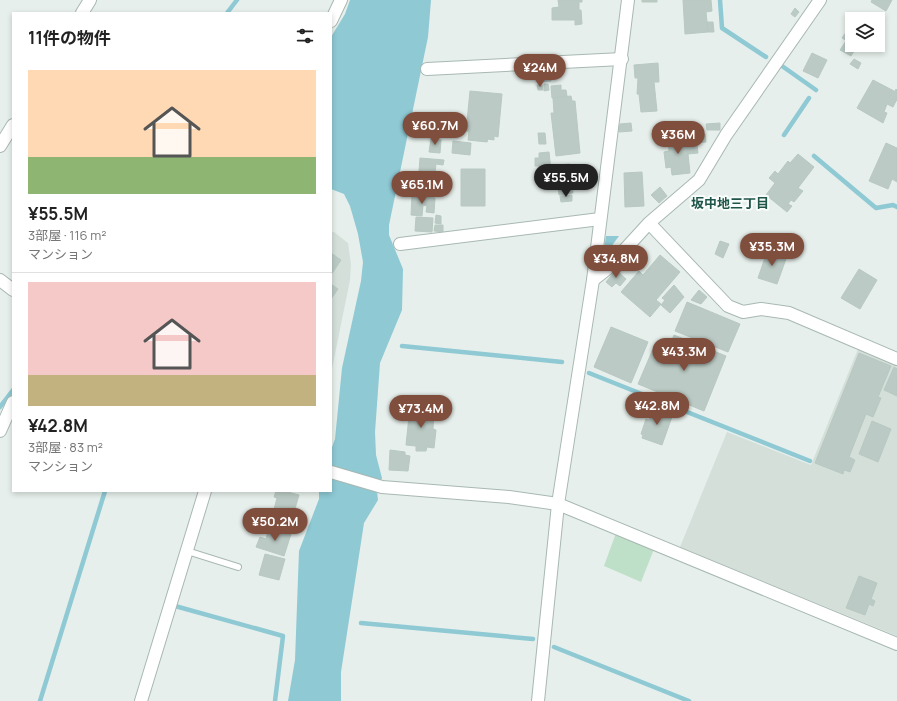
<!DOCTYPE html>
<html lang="ja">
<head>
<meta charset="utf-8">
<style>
	body { margin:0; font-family:Manrope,"Noto Sans JP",sans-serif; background:#f2f2f2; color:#222; height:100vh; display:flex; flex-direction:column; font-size:15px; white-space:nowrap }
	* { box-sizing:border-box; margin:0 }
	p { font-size:13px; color:#767676 }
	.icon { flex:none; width:22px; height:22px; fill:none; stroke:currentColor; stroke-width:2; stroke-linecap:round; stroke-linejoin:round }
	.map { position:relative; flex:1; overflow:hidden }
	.details { position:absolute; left:12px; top:12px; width:320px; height:480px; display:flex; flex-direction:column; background:#fff; border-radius:0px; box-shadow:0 2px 6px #0003 }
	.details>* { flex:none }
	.buttons { position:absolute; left:845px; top:12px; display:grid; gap:8px }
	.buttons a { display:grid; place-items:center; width:40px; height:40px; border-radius:0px; background:#fff; box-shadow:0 2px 6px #0003; font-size:20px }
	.price { position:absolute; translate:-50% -34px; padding:0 9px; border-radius:14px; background:#804e3d; color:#fff; font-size:13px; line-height:26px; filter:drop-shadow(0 1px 2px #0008) }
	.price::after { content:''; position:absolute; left:50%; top:24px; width:12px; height:9px; margin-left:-6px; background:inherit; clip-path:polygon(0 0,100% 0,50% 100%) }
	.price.on { background:#222; color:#fff }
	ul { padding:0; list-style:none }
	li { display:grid; align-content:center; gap:8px; height:212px; padding:0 16px }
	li+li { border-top:1px solid #e0e0e0 }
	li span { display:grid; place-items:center; height:124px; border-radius:0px; color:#555 }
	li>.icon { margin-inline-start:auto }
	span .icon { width:72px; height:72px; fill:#fffc; stroke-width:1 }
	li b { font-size:17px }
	h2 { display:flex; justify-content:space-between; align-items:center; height:48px; padding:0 16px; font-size:17px }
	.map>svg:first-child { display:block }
	.built { fill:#d4dfda }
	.green { fill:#bfe0c8 }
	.water { fill:#8ec9d4 }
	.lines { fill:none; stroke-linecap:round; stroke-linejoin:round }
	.stream { stroke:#8ec9d4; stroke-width:4.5 }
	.building { fill:#bbcac4; stroke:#b8c9c2 }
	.service-casing { stroke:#a8b8b2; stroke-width:8 }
	.minor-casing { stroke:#a8b8b2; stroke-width:14 }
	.tertiary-casing { stroke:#a8b8b2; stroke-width:14 }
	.service { stroke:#fff; stroke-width:6 }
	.minor { stroke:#fff; stroke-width:12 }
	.tertiary { stroke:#fff; stroke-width:12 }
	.labels { text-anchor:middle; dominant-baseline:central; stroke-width:4; stroke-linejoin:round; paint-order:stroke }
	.neighbourhood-label { font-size:13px; font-weight:bold; fill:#1f5548; stroke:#f7fbf9 }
</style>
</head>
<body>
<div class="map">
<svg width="897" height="701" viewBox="0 0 897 701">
	<rect width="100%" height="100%" fill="#e6efeb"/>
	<path class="built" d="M 331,232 L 334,232 L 348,243 L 351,264 L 350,280 L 331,374 Z
		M 858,349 L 897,365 L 897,636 L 680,547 L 727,432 L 811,465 Z"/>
	<path class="green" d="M 616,533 L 654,549 L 641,582 L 604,566 Z"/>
	<path class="water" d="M 350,0 L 431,0 L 428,37 L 389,225 L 389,235 L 403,269 L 402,310 L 380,363 L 375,432 L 376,455 L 382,478 L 377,491 L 378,500 L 364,523 L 341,672 L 341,701 L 288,701 L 295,660 L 299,551 L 319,499 L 319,491 L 331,491 L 331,450 L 335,439 L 342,368 L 361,281 L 363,262 L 358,234 L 350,206 L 344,194 L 331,189 L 331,37 L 345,14 Z
		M 606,236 L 619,236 L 608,251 L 604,249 Z"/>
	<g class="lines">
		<path class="stream" d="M 720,0 L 722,28 L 766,57
			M 227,13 L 237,0
			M 782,66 L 816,90
			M 784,135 L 809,98
			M 814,156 L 876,208 L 893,205 L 897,207
			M 402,346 L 562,362
			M 589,373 L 810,461
			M 0,407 L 13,390
			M 175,606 L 283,636 L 275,701
			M 361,623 L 533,639
			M 554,647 L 689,701
			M 40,701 L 105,491"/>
	</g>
	<path class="building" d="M 558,0 L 582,0 L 582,2 L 579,2 L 579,10 L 581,10 L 582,24 L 575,25 L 575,20 L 552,20 L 552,8 L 559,7 Z
		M 642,0 L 657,0 L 657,2 L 642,2 Z
		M 683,0 L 711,0 L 712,11 L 706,12 L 708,32 L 685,34 Z
		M 872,0 L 892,0 L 886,11 L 871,2 Z
		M 795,8 L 799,12 L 795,17 L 791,14 Z
		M 707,22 L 713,22 L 714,32 L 708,32 Z
		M 851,25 L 852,26 L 852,44 L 842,38 Z
		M 846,41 L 856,48 L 851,56 L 840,50 Z
		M 853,45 L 863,45 L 860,50 Z
		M 812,53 L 827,60 L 818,78 L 803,71 Z
		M 854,59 L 861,63 L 858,69 L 850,64 Z
		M 658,63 L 659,82 L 654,82 L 657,111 L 641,112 L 639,94 L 637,94 L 638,78 L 635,78 L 634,65 Z
		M 550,69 L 551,81 L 540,82 L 539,70 Z
		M 873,80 L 894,91 L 890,98 L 896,101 L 893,107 L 887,104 L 884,112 L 887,113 L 883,123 L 857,108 Z
		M 544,84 L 548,84 L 549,90 L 544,91 Z
		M 537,85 L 542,85 L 543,90 L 538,90 Z
		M 561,85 L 561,90 L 566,90 L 567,96 L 552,98 L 551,86 Z
		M 896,89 L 897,90 L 897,101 L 891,98 Z
		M 470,91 L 502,94 L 498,137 L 494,136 L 494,140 L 488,139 L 487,142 L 468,140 L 469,131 L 466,131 Z
		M 571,96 L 572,101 L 575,101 L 580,153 L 556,156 L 551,113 L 554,113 L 553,98 Z
		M 631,123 L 632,131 L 619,132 L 620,124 Z
		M 720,123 L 720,130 L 707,130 L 706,124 Z
		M 538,133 L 545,133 L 546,144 L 539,144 Z
		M 705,134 L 706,142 L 692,143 L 691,136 Z
		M 686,135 L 690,173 L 672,175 L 671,167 L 666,168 L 664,152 L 669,151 L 668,137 Z
		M 431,139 L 441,140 L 440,153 L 429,152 Z
		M 453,141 L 471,143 L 470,155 L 452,153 Z
		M 886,143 L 897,148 L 897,182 L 892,179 L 888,189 L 869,181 Z
		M 697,145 L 698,153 L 688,154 L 687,146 Z
		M 549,152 L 551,171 L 541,172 L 540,166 L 535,166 L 535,158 L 539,158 L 539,153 Z
		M 798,154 L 814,167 L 798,188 L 803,191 L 794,202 L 791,200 L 788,204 L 792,206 L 787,212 L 766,195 L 775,183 L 769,178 L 775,171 L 778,174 L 788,161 L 790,163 Z
		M 420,158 L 444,160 L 443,165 L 436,164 L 434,181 L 426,180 L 426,185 L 418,184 Z
		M 570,164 L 573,193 L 559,195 L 556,165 Z
		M 461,169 L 485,169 L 485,206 L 461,206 Z
		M 642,172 L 644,206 L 625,207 L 624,173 Z
		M 660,187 L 667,196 L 659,203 L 651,195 Z
		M 421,191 L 428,191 L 428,197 L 421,196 Z
		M 572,195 L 572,201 L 561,202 L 560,196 Z
		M 412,196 L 435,198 L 434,213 L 426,212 L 427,206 L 423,205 L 422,216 L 411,215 Z
		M 436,215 L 441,216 L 441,224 L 435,223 Z
		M 416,217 L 433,218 L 432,232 L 415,231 Z
		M 435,225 L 443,225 L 443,232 L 434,231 Z
		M 720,241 L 729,244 L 723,258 L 715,254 Z
		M 768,249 L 787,256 L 777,284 L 758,278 Z
		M 331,253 L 341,260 L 331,275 Z
		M 660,255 L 680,272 L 656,300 L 661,304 L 650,317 L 621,292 L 639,271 L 643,275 Z
		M 859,269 L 877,280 L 860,309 L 841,298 Z
		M 616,270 L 626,279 L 620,286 L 616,283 L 612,287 L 606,282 Z
		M 331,284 L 338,289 L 331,299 Z
		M 674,285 L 684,297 L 670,313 L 661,305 L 665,300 L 662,298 Z
		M 699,290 L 707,297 L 701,304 L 691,300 Z
		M 687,302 L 740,324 L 728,352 L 675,331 Z
		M 611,327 L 648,342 L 631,383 L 594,367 Z
		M 674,335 L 726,356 L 704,411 L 638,384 L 653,349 L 666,355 Z
		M 859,353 L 891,366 L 878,397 L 881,398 L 873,417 L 866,414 L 849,457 L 855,460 L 850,472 L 844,470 L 843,474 L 815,463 Z
		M 894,367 L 897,369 L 897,396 L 884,390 Z
		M 412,407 L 434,409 L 433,429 L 436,430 L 434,448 L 427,447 L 426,451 L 416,451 L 416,446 L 406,445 L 409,416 L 411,416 Z
		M 654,407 L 673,414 L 662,445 L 642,438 L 643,435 L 641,434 L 646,419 L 649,420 Z
		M 872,421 L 891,429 L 878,462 L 859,454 Z
		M 390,450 L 405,452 L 405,455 L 410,456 L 408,471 L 389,470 Z
		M 276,491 L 284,491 L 299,495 L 292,519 L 273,513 L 277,498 L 274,497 Z
		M 269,527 L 291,534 L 284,556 L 256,547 L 260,537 L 266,539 Z
		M 265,554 L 285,559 L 279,580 L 259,575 Z
		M 859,576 L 877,583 L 871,599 L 875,601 L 873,606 L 869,604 L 865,615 L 846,608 Z"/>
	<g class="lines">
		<g class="service-casing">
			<path id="service" d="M 187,551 L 238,567"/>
		</g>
		<g class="minor-casing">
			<path id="minor" d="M 82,13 L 90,0
				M 331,21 L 341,0
				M 427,69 L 622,59
				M 0,146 L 13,125
				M 649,223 L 728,306 L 743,312 L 761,309 L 789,313 L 897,359
				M 400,244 L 600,219
				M 0,280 L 13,290
				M 593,280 L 607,269 L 649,223 L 699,180 L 726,135 L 820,0
				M 0,431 L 13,402
				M 331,472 L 382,487 L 509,497 L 558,504
				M 141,701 L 205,491"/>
		</g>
		<g class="tertiary-casing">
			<path id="tertiary" d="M 558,504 L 897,644
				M 538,701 L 558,504 L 593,280 L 628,0"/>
		</g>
		<use href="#service" class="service"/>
		<use href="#minor" class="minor"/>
		<use href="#tertiary" class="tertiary"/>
	</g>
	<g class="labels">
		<g class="neighbourhood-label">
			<text x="730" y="203">坂中地三丁目</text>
		</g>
	</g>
</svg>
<div class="buttons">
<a><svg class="icon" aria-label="layers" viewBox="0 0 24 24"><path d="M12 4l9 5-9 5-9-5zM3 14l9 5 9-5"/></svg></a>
</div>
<b class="price" style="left:540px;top:88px">¥24M</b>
<b class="price" style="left:435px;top:146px">¥60.7M</b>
<b class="price" style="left:678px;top:155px">¥36M</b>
<b class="price on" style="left:566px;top:198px">¥55.5M</b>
<b class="price" style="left:422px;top:205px">¥65.1M</b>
<b class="price" style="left:772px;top:267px">¥35.3M</b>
<b class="price" style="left:616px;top:279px">¥34.8M</b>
<b class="price" style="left:684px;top:372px">¥43.3M</b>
<b class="price" style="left:657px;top:426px">¥42.8M</b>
<b class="price" style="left:421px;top:429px">¥73.4M</b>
<b class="price" style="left:275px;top:542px">¥50.2M</b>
<section class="details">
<h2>11件の物件<svg class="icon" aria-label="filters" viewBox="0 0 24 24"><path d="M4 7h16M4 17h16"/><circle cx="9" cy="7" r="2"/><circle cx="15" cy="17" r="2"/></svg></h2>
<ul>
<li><span style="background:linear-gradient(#ffd9b3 70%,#8fb573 0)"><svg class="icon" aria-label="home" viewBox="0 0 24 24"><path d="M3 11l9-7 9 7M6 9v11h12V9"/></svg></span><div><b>¥55.5M</b><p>3部屋 · 116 m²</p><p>マンション</p></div></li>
<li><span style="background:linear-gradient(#f6c9c9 75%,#c2b280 0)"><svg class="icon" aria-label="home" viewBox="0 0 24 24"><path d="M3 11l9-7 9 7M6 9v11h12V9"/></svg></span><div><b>¥42.8M</b><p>3部屋 · 83 m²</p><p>マンション</p></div></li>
</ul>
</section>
</div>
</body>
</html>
